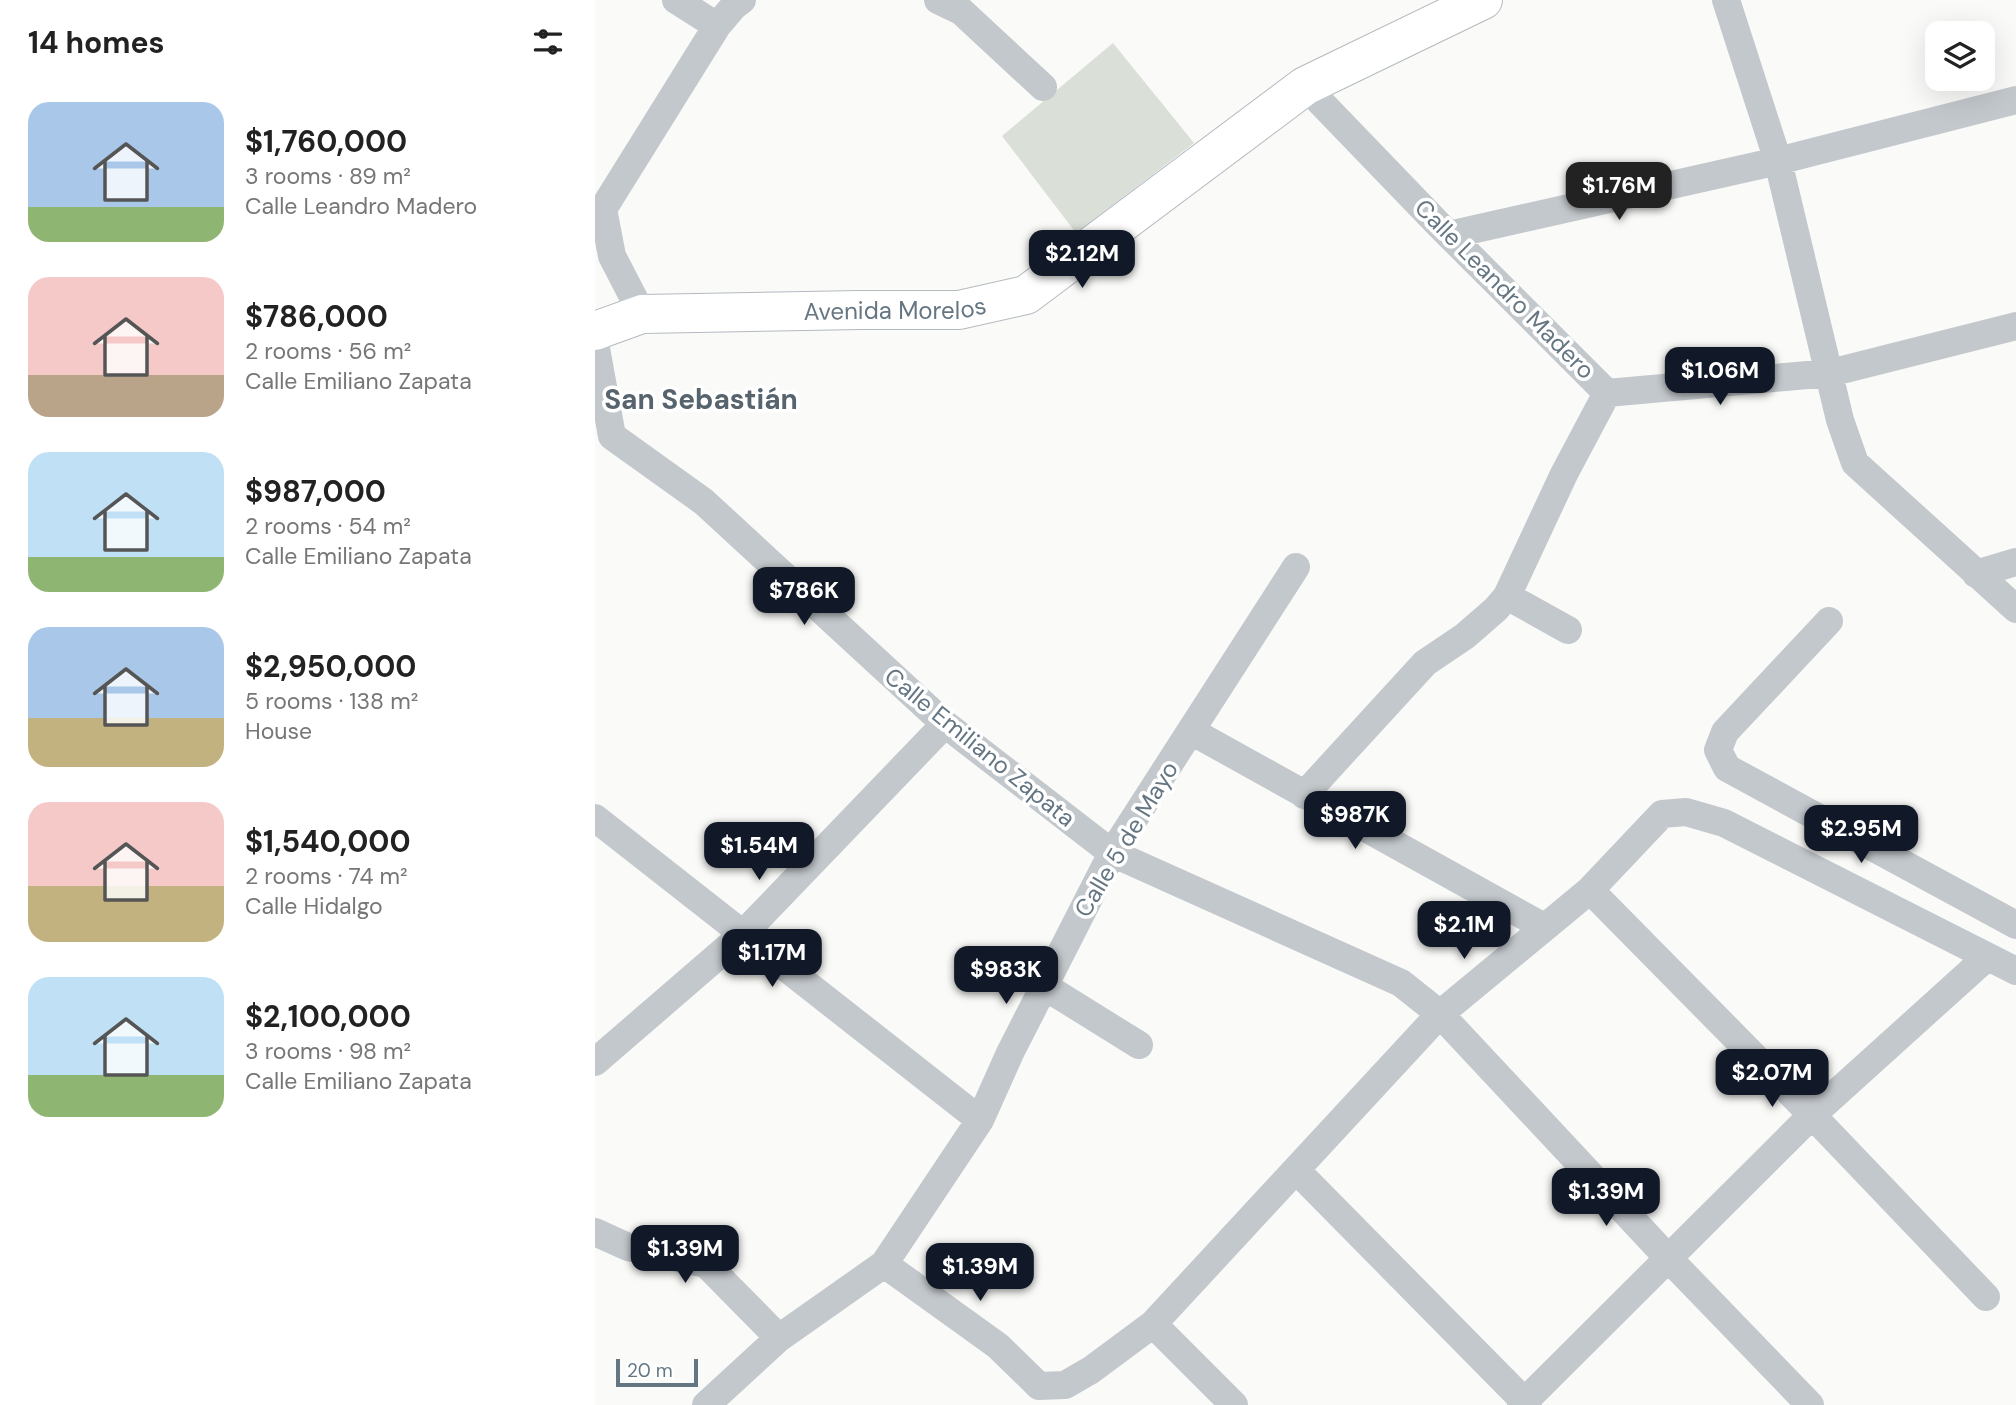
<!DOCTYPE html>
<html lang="en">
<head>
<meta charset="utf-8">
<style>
	body { margin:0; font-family:"DM Sans",sans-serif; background:#f6f6f6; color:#222; height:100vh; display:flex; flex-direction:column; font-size:26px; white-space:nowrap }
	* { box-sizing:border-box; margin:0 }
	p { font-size:23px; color:#767676 }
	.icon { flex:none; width:38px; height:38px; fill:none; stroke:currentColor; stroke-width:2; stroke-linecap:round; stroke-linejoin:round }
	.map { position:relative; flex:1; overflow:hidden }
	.sheet { display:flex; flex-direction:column; background:#fff; width:595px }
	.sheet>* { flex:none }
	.tools { position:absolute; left:1330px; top:21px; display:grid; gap:14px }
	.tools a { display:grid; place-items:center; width:70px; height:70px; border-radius:14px; background:#fff; box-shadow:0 7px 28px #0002; font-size:35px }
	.scale { position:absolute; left:21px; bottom:18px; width:82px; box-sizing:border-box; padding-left:7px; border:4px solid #657683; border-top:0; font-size:19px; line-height:24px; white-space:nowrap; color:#657683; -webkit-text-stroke:5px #fff; paint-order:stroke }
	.price { position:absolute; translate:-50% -60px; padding:0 16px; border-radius:14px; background:#111827; color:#fff; font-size:23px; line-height:46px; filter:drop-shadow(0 2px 4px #0008) }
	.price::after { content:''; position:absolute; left:50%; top:42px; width:21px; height:16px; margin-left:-10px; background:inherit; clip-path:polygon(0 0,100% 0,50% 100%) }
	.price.selected { background:#222; color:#fff }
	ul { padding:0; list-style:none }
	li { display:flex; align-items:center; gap:21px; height:175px; padding:0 28px }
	li span { display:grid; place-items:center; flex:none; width:196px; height:140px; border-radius:21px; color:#555 }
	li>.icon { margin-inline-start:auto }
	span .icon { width:84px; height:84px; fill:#fffc; stroke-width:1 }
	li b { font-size:30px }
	h2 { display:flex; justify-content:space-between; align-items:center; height:84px; padding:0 28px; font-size:30px }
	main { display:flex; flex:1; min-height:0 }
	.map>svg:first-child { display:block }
	.green { fill:#dadfd7 }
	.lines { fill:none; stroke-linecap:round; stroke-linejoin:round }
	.secondary-casing { stroke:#b3babf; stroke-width:40 }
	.street { stroke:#c3c8cc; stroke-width:28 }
	.secondary { stroke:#fff; stroke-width:38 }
	.labels { text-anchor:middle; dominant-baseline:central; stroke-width:7; stroke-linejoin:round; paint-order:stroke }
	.street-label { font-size:24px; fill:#657683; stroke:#fff }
	.quarter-label { font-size:28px; font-weight:bold; fill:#57646e; stroke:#fff }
</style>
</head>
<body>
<main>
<section class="sheet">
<h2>14 homes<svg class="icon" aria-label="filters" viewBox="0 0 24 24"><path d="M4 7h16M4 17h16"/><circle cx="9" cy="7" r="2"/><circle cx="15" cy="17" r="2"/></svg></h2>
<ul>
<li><span style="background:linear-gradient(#a9c7e8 75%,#8fb573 0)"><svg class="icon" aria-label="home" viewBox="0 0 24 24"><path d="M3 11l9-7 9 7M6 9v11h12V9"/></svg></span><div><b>$1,760,000</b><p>3 rooms · 89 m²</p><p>Calle Leandro Madero</p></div></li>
<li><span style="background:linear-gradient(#f6c9c9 70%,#b9a48a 0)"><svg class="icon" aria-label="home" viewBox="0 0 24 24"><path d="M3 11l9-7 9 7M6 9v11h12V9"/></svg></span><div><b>$786,000</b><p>2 rooms · 56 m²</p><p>Calle Emiliano Zapata</p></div></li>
<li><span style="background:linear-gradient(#bfe0f5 75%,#8fb573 0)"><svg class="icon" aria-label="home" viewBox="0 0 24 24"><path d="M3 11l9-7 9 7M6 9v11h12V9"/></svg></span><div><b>$987,000</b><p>2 rooms · 54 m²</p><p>Calle Emiliano Zapata</p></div></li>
<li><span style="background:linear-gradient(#a9c7e8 65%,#c2b280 0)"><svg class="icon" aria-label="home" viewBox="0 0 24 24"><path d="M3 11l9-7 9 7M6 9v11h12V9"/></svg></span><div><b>$2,950,000</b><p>5 rooms · 138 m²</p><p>House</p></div></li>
<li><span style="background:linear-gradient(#f6c9c9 60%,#c2b280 0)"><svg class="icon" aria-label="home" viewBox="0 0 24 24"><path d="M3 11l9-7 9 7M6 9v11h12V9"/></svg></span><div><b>$1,540,000</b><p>2 rooms · 74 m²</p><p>Calle Hidalgo</p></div></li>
<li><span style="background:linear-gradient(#bfe0f5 70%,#8fb573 0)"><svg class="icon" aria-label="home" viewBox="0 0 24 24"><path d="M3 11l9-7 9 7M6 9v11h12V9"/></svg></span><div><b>$2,100,000</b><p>3 rooms · 98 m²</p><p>Calle Emiliano Zapata</p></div></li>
</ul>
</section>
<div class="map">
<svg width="1421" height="1405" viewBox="0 0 1421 1405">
	<rect width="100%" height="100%" fill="#fafaf8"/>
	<path class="green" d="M 518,43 L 599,143 L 481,233 L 407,136 Z"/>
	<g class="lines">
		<g class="secondary-casing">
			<g id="secondary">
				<path id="s1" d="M 0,331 L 47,314 L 265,310 L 364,310 L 431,295 L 710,86 L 888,0"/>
			</g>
		</g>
		<path class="street" d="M 81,0 L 122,26
			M 343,0 L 366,11 L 448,87
			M 1131,0 L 1183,161 L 1245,420 L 1260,463 L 1421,609
			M 710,86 L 845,226 L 1012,393
			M 854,235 L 1183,161 L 1421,100
			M 47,314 L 17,256 L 8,209 L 122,26 L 139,6 L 147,0
			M 0,343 L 17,436 L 109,502 L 350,724 L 517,853 L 806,983 L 845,1014 L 1074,1259 L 1215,1405
			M 1012,393 L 1235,373 L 1421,326
			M 1381,574 L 1421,562
			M 912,596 L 973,630
			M 1234,621 L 1130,732 L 1123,750 L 1132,768 L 1421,925
			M 596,731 L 949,927
			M 709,795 L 830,663 L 870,636 L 901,609 L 912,596 L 969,474 L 1012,393
			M 0,818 L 385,1120
			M 995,890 L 1217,1115 L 1391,1297
			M 449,986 L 544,1045
			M 0,1062 L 147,935 L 350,724
			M 701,1170 L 933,1405
			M 0,1232 L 33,1247 L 111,1264 L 184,1338
			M 289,1264 L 403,1346 L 444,1386 L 470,1385 L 496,1370 L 558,1324 L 845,1014 L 995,890 L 1067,814 L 1091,812 L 1129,823 L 1421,971
			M 558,1324 L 639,1405
			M 111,1405 L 184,1338 L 289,1264 L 385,1120 L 415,1053 L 517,853 L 701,567
			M 926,1405 L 1217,1115 L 1392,957"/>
		<use href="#secondary" class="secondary"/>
	</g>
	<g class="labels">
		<g class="street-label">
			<text transform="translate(910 289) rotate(45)">Calle Leandro Madero</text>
			<text stroke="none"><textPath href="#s1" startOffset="303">Avenida Morelos</textPath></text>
			<text transform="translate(385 747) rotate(39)">Calle Emiliano Zapata</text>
			<text transform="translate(531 839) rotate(-59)">Calle 5 de Mayo</text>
		</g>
		<g class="quarter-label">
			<text x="106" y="399">San Sebastián</text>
		</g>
	</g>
</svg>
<div class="tools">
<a><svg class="icon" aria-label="layers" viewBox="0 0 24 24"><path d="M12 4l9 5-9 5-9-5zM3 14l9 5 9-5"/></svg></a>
</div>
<div class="scale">20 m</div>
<b class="price selected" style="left:1024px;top:222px">$1.76M</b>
<b class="price" style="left:487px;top:290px">$2.12M</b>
<b class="price" style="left:1125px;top:407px">$1.06M</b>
<b class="price" style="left:209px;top:627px">$786K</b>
<b class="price" style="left:760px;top:851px">$987K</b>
<b class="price" style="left:1266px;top:865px">$2.95M</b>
<b class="price" style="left:164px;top:882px">$1.54M</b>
<b class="price" style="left:869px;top:961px">$2.1M</b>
<b class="price" style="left:177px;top:989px">$1.17M</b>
<b class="price" style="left:411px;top:1006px">$983K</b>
<b class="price" style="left:1177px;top:1109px">$2.07M</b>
<b class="price" style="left:1011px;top:1228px">$1.39M</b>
<b class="price" style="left:90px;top:1285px">$1.39M</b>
<b class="price" style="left:385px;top:1303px">$1.39M</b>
</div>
</main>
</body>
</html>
